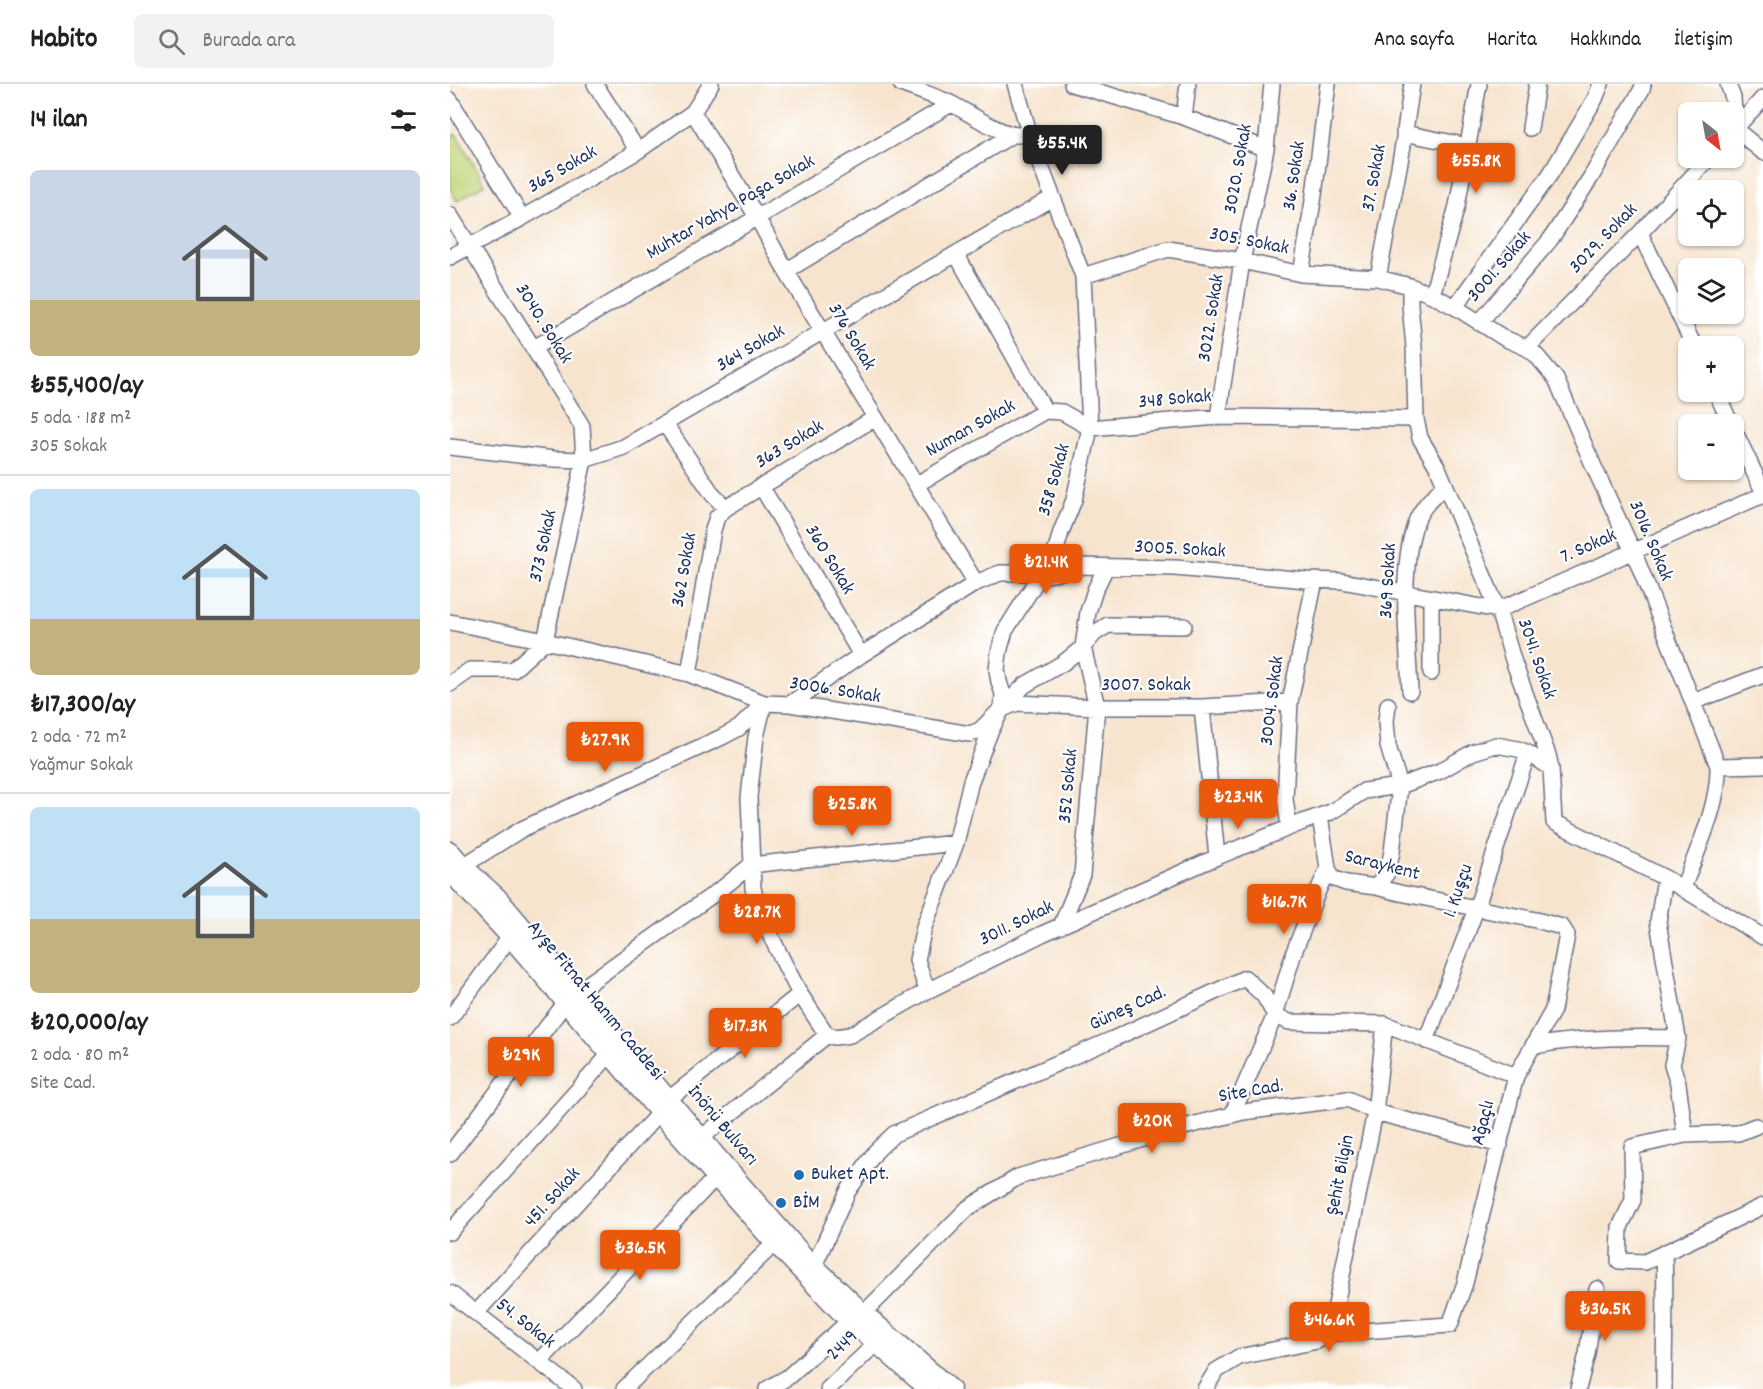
<!DOCTYPE html>
<html lang="tr">
<head>
<meta charset="utf-8">
<style>
	body { margin:0; font-family:Dekko,sans-serif; background:#f2f2f2; color:#222; height:100vh; display:flex; flex-direction:column; font-size:22px; white-space:nowrap }
	* { box-sizing:border-box; margin:0 }
	p { font-size:20px; color:#767676 }
	.icon { flex:none; width:33px; height:33px; fill:none; stroke:currentColor; stroke-width:2; stroke-linecap:round; stroke-linejoin:round }
	.map { position:relative; flex:1; overflow:hidden }
	.details { display:flex; flex-direction:column; background:#fff; width:450px }
	.details>* { flex:none }
	.needle { width:39px; rotate:149deg }
	.tools { position:absolute; left:1228px; top:18px; display:grid; gap:12px }
	.tools a { display:grid; place-items:center; width:66px; height:66px; border-radius:9px; background:#fff; box-shadow:0 2px 4px #0004; font-size:30px }
	.price { position:absolute; translate:-50% -51px; padding:0 14px; border-radius:6px; background:#ea580c; color:#fff; font-size:20px; line-height:39px; filter:drop-shadow(0 2px 3px #0008) }
	.price::after { content:''; position:absolute; left:50%; top:36px; width:18px; height:14px; margin-left:-9px; background:inherit; clip-path:polygon(0 0,100% 0,50% 100%) }
	.price.current { background:#222; color:#fff }
	ul { padding:0; list-style:none }
	li { display:grid; align-content:center; gap:12px; height:318px; padding:0 30px }
	li+li { border-top:2px solid #e0e0e0 }
	li span { display:grid; place-items:center; height:186px; border-radius:9px; color:#555 }
	li>.icon { margin-inline-start:auto }
	span .icon { width:108px; height:108px; fill:#fffc; stroke-width:1 }
	li b { font-size:26px }
	h2 { display:flex; justify-content:space-between; align-items:center; height:72px; padding:0 30px; font-size:26px }
	header { display:flex; align-items:center; gap:36px; box-sizing:border-box; height:84px; padding:0 30px; background:#fff; border-bottom:2px solid #e0e0e0 }
	header strong { font-size:28px }
	nav { display:flex; gap:33px; margin-inline-start:auto; font-size:21px }
	.search { width:420px; height:54px; background:#f2f2f2; display:flex; align-items:center; gap:15px; box-sizing:border-box; padding:0 21px; border-radius:9px; color:#767676; font-size:22px }
	main { display:flex; flex:1; min-height:0 }
	.map>svg:first-child { display:block }
	.green { fill:#c1d578; stroke:#6e826b; stroke-width:1.5 }
	.lines { fill:none; stroke-linecap:round; stroke-linejoin:round }
	.minor-casing { stroke:#686e85; stroke-width:18 }
	.major-casing { stroke:#686e85; stroke-width:21 }
	.minor { stroke:#fff; stroke-width:15 }
	.major { stroke:#fff; stroke-width:18 }
	.poi-dot { fill:#1f6fb2; stroke:#fff; stroke-width:2 }
	.labels { text-anchor:middle; dominant-baseline:central; stroke-width:4.5; stroke-linejoin:round; paint-order:stroke }
	.street-label { font-size:20px; fill:#1b2f5e; stroke:#fff }
	.poi-label { font-size:20px; fill:#1b2f5e; stroke:#fff; text-anchor:start }
</style>
</head>
<body>
<header>
<strong>Habito</strong>
<div class="search"><svg class="icon" aria-label="search" viewBox="0 0 24 24"><circle cx="10" cy="10" r="6"/><path d="M15 15l6 6"/></svg>Burada ara</div>
<nav><a>Ana sayfa</a><a>Harita</a><a>Hakkında</a><a>İletişim</a></nav>
</header>
<main>
<section class="details">
<h2>14 ilan<svg class="icon" aria-label="filters" viewBox="0 0 24 24"><path d="M4 7h16M4 17h16"/><circle cx="9" cy="7" r="2"/><circle cx="15" cy="17" r="2"/></svg></h2>
<ul>
<li><span style="background:linear-gradient(#c9d6e8 70%,#c2b280 0)"><svg class="icon" aria-label="home" viewBox="0 0 24 24"><path d="M3 11l9-7 9 7M6 9v11h12V9"/></svg></span><div><b>₺55,400/ay</b><p>5 oda · 188 m²</p><p>305 Sokak</p></div></li>
<li><span style="background:linear-gradient(#bfe0f5 70%,#c2b280 0)"><svg class="icon" aria-label="home" viewBox="0 0 24 24"><path d="M3 11l9-7 9 7M6 9v11h12V9"/></svg></span><div><b>₺17,300/ay</b><p>2 oda · 72 m²</p><p>Yağmur Sokak</p></div></li>
<li><span style="background:linear-gradient(#bfe0f5 60%,#c2b280 0)"><svg class="icon" aria-label="home" viewBox="0 0 24 24"><path d="M3 11l9-7 9 7M6 9v11h12V9"/></svg></span><div><b>₺20,000/ay</b><p>2 oda · 80 m²</p><p>Site Cad.</p></div></li>
</ul>
</section>
<div class="map">
<svg width="1313" height="1305" viewBox="0 0 1313 1305">
	<rect width="100%" height="100%" fill="#fff"/>
	<filter id="ink" filterUnits="userSpaceOnUse"><feTurbulence type="fractalNoise" baseFrequency=".0167" numOctaves="2"/><feDisplacementMap in="SourceGraphic" scale="12" xChannelSelector="R" yChannelSelector="G"/><feConvolveMatrix kernelMatrix="1 2 1 2 8 2 1 2 1" color-interpolation-filters="sRGB"/></filter>
	<filter id="wash" filterUnits="userSpaceOnUse"><feTurbulence type="fractalNoise" baseFrequency=".008" numOctaves="4" result="noise"/><feDisplacementMap in="SourceGraphic" scale="24" xChannelSelector="R" yChannelSelector="G"/><feGaussianBlur stdDeviation="1.35" result="paint"/><feColorMatrix in="noise" values="0 0 0 0 0 0 0 0 0 0 0 0 0 0 0 0 0 1.4 0 .05"/><feComposite in="paint" operator="in"/></filter>
	<g filter="url(#wash)">
		<rect width="100%" height="100%" fill="#f7e4ce"/>
		<path class="green" d="M 6,50 L 35,100 L 7,117 L 0,105 L 0,53 Z"/>
	</g>
	<g filter="url(#ink)">
		<g class="lines">
			<g class="minor-casing">
				<path id="minor" d="M 145,0 L 188,67
					M 451,0 C 467,6 484,12 500,19 C 518,28 550,51 569,51
					M 565,0 L 583,62 L 633,192 L 640,344 L 768,333 L 966,335
					M 622,0 L 734,33 L 816,65
					M 1278,0 L 1283,14 L 1284,28
					M 0,16 L 72,134
					M 243,28 L 307,133 L 336,187 L 526,499
					M 1284,31 L 1285,45 L 1313,68
					M 734,33 L 738,0
					M 1080,44 L 1087,0
					M 1284,46 L 1313,14
					M 954,49 L 1018,62
					M 0,131 L 132,342 L 134,376 L 95,557 L 63,586 L 20,586 L 0,600
					M 1190,149 L 1244,262
					M 0,173 L 72,134 L 188,67 L 243,28 L 261,0
					M 336,187 L 562,51
					M 851,190 L 864,111 L 878,0
					M 633,192 L 718,165 L 792,177 L 851,190 L 928,194 L 960,202 L 982,211 L 1005,223 L 1054,254 L 1077,264 L 1086,271 L 1106,295 L 1144,383 L 1186,474 L 1268,682 C 1269,723 1247,766 1233,804
					M 928,194 L 952,67 L 962,0
					M 960,202 L 960,221 L 964,263 L 966,335 L 970,354 L 988,384 L 1048,526 L 1064,579 L 1098,671 L 1101,684 L 1104,738 L 1215,794 L 1313,853
					M 982,211 L 1007,122 L 1029,0
					M 1005,223 L 1101,89 L 1145,15 L 1151,0
					M 1029,239 L 1100,156 L 1141,93 L 1192,5 L 1193,0
					M 84,264 L 501,20
					M 1077,264 L 1190,149 L 1259,74
					M 1266,308 L 1281,340
					M 768,333 L 792,177 L 816,65 L 822,0
					M 215,340 L 263,411 L 276,424 L 267,433 L 263,446 L 239,590
					M 1284,346 L 1313,407
					M 0,363 L 104,375 L 134,376 L 174,363 L 602,114
					M 467,400 L 595,327
					M 311,402 L 411,571
					M 276,424 L 425,334
					M 0,538 L 95,557 L 239,590 L 314,619 L 340,620 L 520,650 L 530,646 L 575,601 L 613,579 L 633,563 L 645,549 L 658,541 L 734,542
					M 981,589 L 981,514
					M 960,607 C 958,558 949,488 965,441 C 970,424 983,413 995,401
					M 1243,618 L 1313,591
					M 314,619 L 306,653 L 299,713 L 303,804 L 308,826 L 334,879 L 350,910 L 377,951 L 385,953 L 400,951 L 477,907 L 592,850 L 767,773 L 853,738 L 881,728 L 914,707 L 950,702 L 990,687 L 1023,668 L 1046,661 L 1068,665 L 1078,669 L 1101,684
					M 340,620 L 411,571 L 526,499 L 550,489 L 574,489 L 589,492 L 608,489 L 626,482 L 725,484 L 856,496 L 892,497 L 1048,526 L 1313,411
					M 752,623 L 767,773
					M 555,624 L 567,619 L 647,623 L 752,623 L 840,618
					M 1268,682 L 1313,681
					M 839,743 L 835,715 L 840,618 L 865,496
					M 13,782 L 72,745 L 272,653 L 289,644 L 314,619
					M 1215,794 L 1208,838 L 1228,954 L 1222,981 L 1228,1000 L 1235,1051
					M 926,803 L 937,789 L 942,768 L 950,702 L 938,662 L 936,637 L 938,621
					M 611,842 L 632,791 L 647,623 L 633,563 L 638,528 L 645,506 L 656,483
					M 128,907 L 275,802 L 301,781 L 506,759
					M 477,907 L 467,876 L 474,843 L 506,759 L 521,697 L 540,648 L 552,625 L 553,610 L 549,598 L 547,586 L 549,568 L 555,547 L 606,466 L 611,448 L 624,416 L 640,344 L 612,328 L 595,327 L 506,170
					M 0,934 L 60,853
					M 976,957 L 1026,825 L 1078,669
					M 1085,958 L 1090,961 C 1135,953 1183,953 1228,954
					M 219,1015 L 350,910
					M 782,1031 L 825,931 L 844,868 L 867,809 L 878,784
					M 1306,1042 L 1288,1049 L 1235,1051 L 1182,1063 L 1183,1116 L 1170,1143 L 1169,1177 L 1195,1178 L 1313,1122
					M 251,1054 L 377,951
					M 0,1070 L 116,918
					M 0,1148 L 160,970
					M 364,1182 L 398,1107 L 426,1067 L 444,1050 L 663,955 L 795,894 L 814,912 L 825,931 L 839,938 L 935,940 L 1066,992
					M 0,1209 L 124,1305
					M 26,1229 L 210,1028
					M 882,1249 L 886,1221 L 925,1028 L 935,940
					M 89,1278 L 266,1093
					M 174,1305 L 325,1159
					M 317,1305 L 338,1293 L 399,1237 L 414,1229 L 424,1219 L 518,1124 L 568,1093 L 726,1045 L 793,1028 L 898,1015 L 925,1028 L 1050,1061
					M 378,1305 L 435,1251
					M 755,1305 L 766,1287 L 789,1273 L 867,1257 L 882,1249 L 1000,1241 L 1015,1199 L 1066,992 L 1103,926 L 1117,851 L 1112,843 L 1086,836 L 950,809 L 926,803 L 896,799 L 882,794 L 878,784 L 870,732
					M 1128,1305 L 1137,1270 L 1147,1205
					M 1214,1305 C 1214,1260 1216,1215 1214,1170"/>
			</g>
			<g class="major-casing">
				<path id="major" d="M 0,767 L 13,782 L 48,814 L 275,1082 L 354,1172 L 408,1224 L 501,1305
					M 0,788 L 60,853 L 219,1040 L 319,1153 L 399,1237 L 426,1259 L 478,1305"/>
			</g>
			<use href="#minor" class="minor"/>
			<use href="#major" class="major"/>
		</g>
	</g>
	<g class="poi-dot">
		<circle cx="349" cy="1091" r="6"/>
		<circle cx="331" cy="1119" r="6"/>
	</g>
	<g class="labels">
		<g class="street-label">
			<text transform="translate(789 85) rotate(-80)">3020. Sokak</text>
			<text transform="translate(113 86) rotate(-30)">365 Sokak</text>
			<text transform="translate(845 92) rotate(-82)">36. Sokak</text>
			<text transform="translate(925 94) rotate(-80)">37. Sokak</text>
			<text transform="translate(281 124) rotate(-30)">Muhtar Yahya Paşa Sokak</text>
			<text transform="translate(1154 155) rotate(-46)">3029. Sokak</text>
			<text transform="translate(799 158) rotate(11)">305. Sokak</text>
			<text transform="translate(1050 183) rotate(-49)">3001. Sokak</text>
			<text transform="translate(762 234) rotate(-81)">3022. Sokak</text>
			<text transform="translate(93 240) rotate(58)">3040. Sokak</text>
			<text transform="translate(401 253) rotate(59)">376 Sokak</text>
			<text transform="translate(301 265) rotate(-30)">364 Sokak</text>
			<text transform="translate(725 316) rotate(-5)">348 Sokak</text>
			<text transform="translate(521 345) rotate(-29)">Numan Sokak</text>
			<text transform="translate(340 361) rotate(-31)">363 Sokak</text>
			<text transform="translate(605 396) rotate(-74)">358 Sokak</text>
			<text transform="translate(1200 457) rotate(67)">3016. Sokak</text>
			<text transform="translate(94 462) rotate(-78)">373 Sokak</text>
			<text transform="translate(1139 463) rotate(-24)">7. Sokak</text>
			<text transform="translate(730 466) rotate(3)">3005. Sokak</text>
			<text transform="translate(379 476) rotate(59)">360 Sokak</text>
			<text transform="translate(235 486) rotate(-80)">362 Sokak</text>
			<text transform="translate(939 497) rotate(-87)">369 Sokak</text>
			<text transform="translate(1086 575) rotate(71)">3041. Sokak</text>
			<text x="696" y="602">3007. Sokak</text>
			<text transform="translate(385 607) rotate(9)">3006. Sokak</text>
			<text transform="translate(823 617) rotate(-83)">3004. Sokak</text>
			<text transform="translate(619 702) rotate(-85)">352 Sokak</text>
			<text transform="translate(932 782) rotate(14)">Saraykent</text>
			<text transform="translate(1009 807) rotate(-71)">1. Kuşçu</text>
			<text transform="translate(567 840) rotate(-26)">3011. Sokak</text>
			<text transform="translate(145 917) rotate(50)">Ayşe Fitnat Hanım Caddesi</text>
			<text transform="translate(678 925) rotate(-25)">Güneş Cad.</text>
			<text transform="translate(801 1008) rotate(-10)">Site Cad.</text>
			<text transform="translate(1034 1039) rotate(-76)">Ağaçlı</text>
			<text transform="translate(272 1042) rotate(50)">İnönü Bulvarı</text>
			<text transform="translate(891 1091) rotate(-79)">Şehit Bilgin</text>
			<text transform="translate(103 1114) rotate(-48)">451. Sokak</text>
			<text transform="translate(75 1240) rotate(38)">54. Sokak</text>
			<text transform="translate(393 1262) rotate(-44)">2449</text>
		</g>
		<g class="poi-label">
			<text x="361" y="1091">Buket Apt.</text>
			<text x="343" y="1119">BİM</text>
		</g>
	</g>
</svg>
<div class="tools">
<a><svg class="needle" viewBox="-14 -14 28 28"><path d="M0-13l5 13h-10z" fill="#e53935"/><path d="M0 13l5-13h-10z" fill="#767676"/></svg></a>
<a><svg class="icon" aria-label="locate" viewBox="0 0 24 24"><circle cx="12" cy="12" r="6"/><path d="M12 2v4M12 18v4M2 12h4M18 12h4"/></svg></a>
<a><svg class="icon" aria-label="layers" viewBox="0 0 24 24"><path d="M12 4l9 5-9 5-9-5zM3 14l9 5 9-5"/></svg></a>
<a>+</a>
<a>−</a>
</div>
<b class="price current" style="left:612px;top:92px">₺55.4K</b>
<b class="price" style="left:1026px;top:110px">₺55.8K</b>
<b class="price" style="left:596px;top:511px">₺21.4K</b>
<b class="price" style="left:155px;top:689px">₺27.9K</b>
<b class="price" style="left:788px;top:746px">₺23.4K</b>
<b class="price" style="left:402px;top:753px">₺25.8K</b>
<b class="price" style="left:834px;top:851px">₺16.7K</b>
<b class="price" style="left:307px;top:861px">₺28.7K</b>
<b class="price" style="left:295px;top:975px">₺17.3K</b>
<b class="price" style="left:71px;top:1004px">₺29K</b>
<b class="price" style="left:702px;top:1070px">₺20K</b>
<b class="price" style="left:190px;top:1197px">₺36.5K</b>
<b class="price" style="left:1155px;top:1258px">₺36.5K</b>
<b class="price" style="left:879px;top:1269px">₺46.6K</b>
</div>
</main>
</body>
</html>
